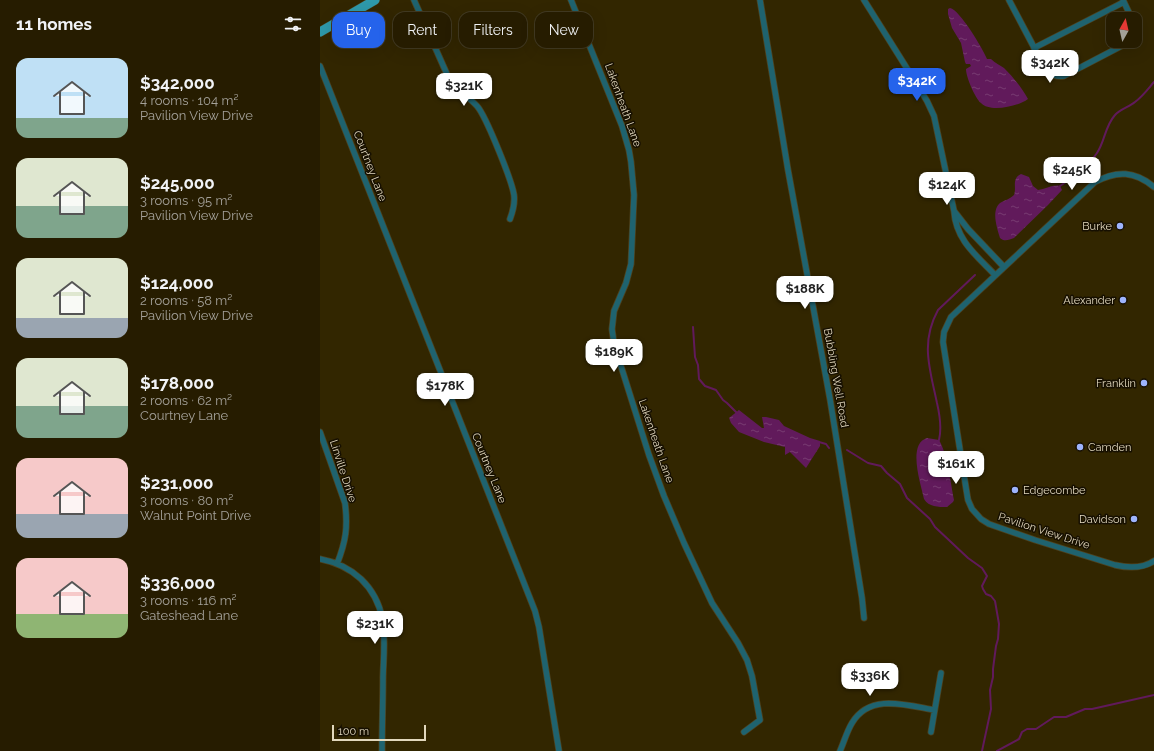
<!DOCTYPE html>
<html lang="en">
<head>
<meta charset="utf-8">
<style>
	body { margin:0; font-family:Raleway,sans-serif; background:#2e250a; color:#f1f3f6; height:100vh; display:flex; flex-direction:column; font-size:15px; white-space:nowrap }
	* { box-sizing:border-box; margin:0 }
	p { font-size:13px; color:#a4a199 }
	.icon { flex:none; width:22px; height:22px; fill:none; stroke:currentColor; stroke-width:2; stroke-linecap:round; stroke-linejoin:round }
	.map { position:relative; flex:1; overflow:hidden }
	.drawer { display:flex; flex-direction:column; background:#261c00; width:320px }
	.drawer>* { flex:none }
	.hud { position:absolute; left:12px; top:12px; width:380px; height:36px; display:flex; gap:8px }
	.needle { width:26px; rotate:8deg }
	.controls { position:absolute; left:786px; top:12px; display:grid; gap:8px }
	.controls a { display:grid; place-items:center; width:36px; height:36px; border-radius:8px; background:#261c00; box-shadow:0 4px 16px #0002,0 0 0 1px #423a22; font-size:20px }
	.scale { position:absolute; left:12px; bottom:10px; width:94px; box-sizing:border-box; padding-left:4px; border:2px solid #e2d8bd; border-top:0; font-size:11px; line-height:14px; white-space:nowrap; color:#e2d8bd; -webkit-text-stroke:3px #160f00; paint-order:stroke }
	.price { position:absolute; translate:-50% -34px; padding:0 9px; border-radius:8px; background:#fff; color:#222; font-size:13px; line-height:26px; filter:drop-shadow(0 1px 2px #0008) }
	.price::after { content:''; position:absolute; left:50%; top:24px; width:12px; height:9px; margin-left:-6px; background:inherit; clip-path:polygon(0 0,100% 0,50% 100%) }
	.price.current { background:#2563eb; color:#fff }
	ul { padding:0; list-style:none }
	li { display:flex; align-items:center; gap:12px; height:100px; padding:0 16px }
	li span { display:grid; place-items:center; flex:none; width:112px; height:80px; border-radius:12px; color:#555 }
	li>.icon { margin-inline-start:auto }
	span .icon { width:48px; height:48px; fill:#fffc; stroke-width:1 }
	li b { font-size:17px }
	h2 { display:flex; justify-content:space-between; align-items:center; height:48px; padding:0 16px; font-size:17px }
	.pill { padding:0 14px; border-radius:12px; background:#261c00; box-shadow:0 4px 16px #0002,0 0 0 1px #423a22; font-size:14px; line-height:36px }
	.pill.current { background:#2563eb; color:#fff }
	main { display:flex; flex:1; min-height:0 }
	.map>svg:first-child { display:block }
	.water { fill:url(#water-ripples) }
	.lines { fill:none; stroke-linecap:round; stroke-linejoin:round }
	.stream { stroke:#611a5b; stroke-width:2 }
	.street-casing { stroke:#4e421e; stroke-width:7 }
	.primary-casing { stroke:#4e421e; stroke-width:10 }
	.street { stroke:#1f636f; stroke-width:5.5 }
	.primary { stroke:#2e99ab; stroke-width:9 }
	.poi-dot { fill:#9eb4fd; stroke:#160f00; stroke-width:1.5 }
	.labels { text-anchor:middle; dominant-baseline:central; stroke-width:3; stroke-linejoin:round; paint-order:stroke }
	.street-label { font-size:11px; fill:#e2d8bd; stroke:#160f00 }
	.poi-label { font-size:11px; fill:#e2d8bd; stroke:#160f00; text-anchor:end }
</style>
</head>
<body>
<main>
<section class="drawer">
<h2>11 homes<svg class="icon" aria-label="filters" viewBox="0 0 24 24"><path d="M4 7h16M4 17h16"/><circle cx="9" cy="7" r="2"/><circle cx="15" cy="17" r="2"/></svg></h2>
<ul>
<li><span style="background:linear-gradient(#bfe0f5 75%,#7fa58c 0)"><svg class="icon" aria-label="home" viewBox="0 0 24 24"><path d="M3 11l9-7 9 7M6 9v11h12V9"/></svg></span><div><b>$342,000</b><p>4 rooms · 104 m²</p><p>Pavilion View Drive</p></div></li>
<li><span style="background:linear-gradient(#dfe7d0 60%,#7fa58c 0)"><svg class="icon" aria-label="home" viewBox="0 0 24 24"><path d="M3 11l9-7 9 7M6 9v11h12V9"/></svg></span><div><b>$245,000</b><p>3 rooms · 95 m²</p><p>Pavilion View Drive</p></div></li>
<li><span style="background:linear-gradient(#dfe7d0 75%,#9aa5b1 0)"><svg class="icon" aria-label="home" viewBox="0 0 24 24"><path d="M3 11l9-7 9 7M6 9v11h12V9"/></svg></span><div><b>$124,000</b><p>2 rooms · 58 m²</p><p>Pavilion View Drive</p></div></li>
<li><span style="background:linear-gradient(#dfe7d0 60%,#7fa58c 0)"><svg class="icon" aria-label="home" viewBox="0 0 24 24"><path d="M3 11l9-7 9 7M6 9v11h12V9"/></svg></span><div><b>$178,000</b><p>2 rooms · 62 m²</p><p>Courtney Lane</p></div></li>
<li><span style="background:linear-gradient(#f6c9c9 70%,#9aa5b1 0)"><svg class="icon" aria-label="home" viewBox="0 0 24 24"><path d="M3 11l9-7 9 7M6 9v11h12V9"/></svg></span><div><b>$231,000</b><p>3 rooms · 80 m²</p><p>Walnut Point Drive</p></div></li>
<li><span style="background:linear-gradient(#f6c9c9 70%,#8fb573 0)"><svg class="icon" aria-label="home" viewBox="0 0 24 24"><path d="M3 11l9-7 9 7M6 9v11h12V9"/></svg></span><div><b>$336,000</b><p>3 rooms · 116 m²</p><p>Gateshead Lane</p></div></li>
</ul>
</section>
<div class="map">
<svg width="834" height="751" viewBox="0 0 834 751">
	<defs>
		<pattern id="water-ripples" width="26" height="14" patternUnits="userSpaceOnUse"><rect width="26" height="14" fill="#611a5b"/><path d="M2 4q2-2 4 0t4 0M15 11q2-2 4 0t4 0" fill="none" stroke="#773b71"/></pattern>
	</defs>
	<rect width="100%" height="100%" fill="#322600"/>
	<path class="water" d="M 630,8 C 640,10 663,49 667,59 L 671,59 C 675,63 680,65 684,68 C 693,77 702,88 708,99 C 699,106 670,113 661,103 C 655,98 646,77 646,69 L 651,66 L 650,64 L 646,64 L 645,62 L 641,43 L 632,28 L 628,14 L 628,9 Z
		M 701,174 L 709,177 L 713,186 L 718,190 C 726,189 733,184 740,186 L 742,190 L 728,205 L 694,238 C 689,240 684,242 680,238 C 677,228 671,211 680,203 C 685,200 690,199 694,195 C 697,187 691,179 701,174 Z
		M 419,410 L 442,428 L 444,428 L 442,417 L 446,417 L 459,420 L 464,426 L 490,438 L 500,441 L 500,446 L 486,468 L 470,452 L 465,455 L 465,447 L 444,442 L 419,432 L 411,423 L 409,418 Z
		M 607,438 L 619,440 C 627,453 631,484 634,500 L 633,502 L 627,507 C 618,507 609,507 604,499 C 601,485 587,444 607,438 Z"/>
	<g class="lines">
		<path class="stream" d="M 740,186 C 753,177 768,166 777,153 C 785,141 785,126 795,115 C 800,109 809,107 815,102 C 823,96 828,89 834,82
			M 373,327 L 375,357 L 378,365 L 379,379 L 385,386 L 396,390 L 403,400 L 407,403 L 418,414
			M 619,440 C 622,428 620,416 617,403 C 610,369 600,343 618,310 L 655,275
			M 499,442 L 506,444 L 509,448
			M 527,450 L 548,463 L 561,466 L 567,473 L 580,484 L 587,498 L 610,519 L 615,527 L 648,558 L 662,568 L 667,576 L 662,586 L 663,589 L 666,594 L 671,596 L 675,601 L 679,624 L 678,639 L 676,646 L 673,669 L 673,677 L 670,690 L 671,709 L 662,751
			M 677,751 L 699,739 L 702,732 L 707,729 L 716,729 L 734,717 L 746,717 L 765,709 L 772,709 L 834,695"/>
		<g class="street-casing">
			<path id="street" d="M 94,0 L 130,81 C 138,91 149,97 157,106 C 166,116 192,181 194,195 C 195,203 193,211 190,219
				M 251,0 L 302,126 L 309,150 L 311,162 L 314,195 L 311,264 L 306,283 L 294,311 L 292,329 L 294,344 L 329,455 L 344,496 L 364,543 L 392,603 L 418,643 L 427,660 L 432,676 L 440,720 L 424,732
				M 440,0 L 468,170 L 510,399 L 542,598 L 544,618
				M 544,0 L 593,78 L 607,101 L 614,116 L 634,211
				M 689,0 L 727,72 C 733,76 737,77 744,76 L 811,41
				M 803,0 L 812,19
				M 815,25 L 816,27 L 815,37
				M 714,48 L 804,2
				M 0,66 L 215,611 L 219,627 L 239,751
				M 834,187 C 815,171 797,170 775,182 L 631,317 L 624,332 L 623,342 L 646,488 L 648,500 L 652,509 L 661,519 L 669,524 L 715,540 L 795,565 C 808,568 822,569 834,561
				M 675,275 C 656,255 636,240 634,211 L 648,229 L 684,267
				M 0,432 L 25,503 C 28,527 26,541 17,564
				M 0,559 C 16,562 29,568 41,579 C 70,607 64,641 63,677 C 63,702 62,726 62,751
				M 611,732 L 621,673
				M 520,751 C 524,742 527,731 532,723 C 550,693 586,705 614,710"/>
		</g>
		<g class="primary-casing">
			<path id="primary" d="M 0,32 L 55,0"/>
		</g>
		<use href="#street" class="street"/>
		<use href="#primary" class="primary"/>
	</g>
	<g class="poi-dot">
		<circle cx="800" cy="226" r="4"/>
		<circle cx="803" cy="300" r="4"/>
		<circle cx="824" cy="383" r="4"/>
		<circle cx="760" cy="447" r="4"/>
		<circle cx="695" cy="490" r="4"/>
		<circle cx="814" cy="519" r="4"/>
	</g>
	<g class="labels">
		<g class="street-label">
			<text transform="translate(303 105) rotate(70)">Lakenheath Lane</text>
			<text transform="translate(50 166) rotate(69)">Courtney Lane</text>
			<text transform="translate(516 378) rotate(80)">Bubbling Well Road</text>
			<text transform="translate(336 441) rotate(71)">Lakenheath Lane</text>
			<text transform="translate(169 468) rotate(68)">Courtney Lane</text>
			<text transform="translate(23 471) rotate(72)">Linville Drive</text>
			<text transform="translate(724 531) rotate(18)">Pavilion View Drive</text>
		</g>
		<g class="poi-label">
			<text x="792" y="226">Burke</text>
			<text x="795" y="300">Alexander</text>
			<text x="816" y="383">Franklin</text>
			<text x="768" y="447" text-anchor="start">Camden</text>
			<text x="703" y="490" text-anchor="start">Edgecombe</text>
			<text x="806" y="519">Davidson</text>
		</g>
	</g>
</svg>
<div class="controls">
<a><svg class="needle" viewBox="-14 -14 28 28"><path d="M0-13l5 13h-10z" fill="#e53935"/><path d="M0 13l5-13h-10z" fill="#a4a199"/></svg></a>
</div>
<div class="scale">100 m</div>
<b class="price" style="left:730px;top:84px">$342K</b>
<b class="price current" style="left:597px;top:102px">$342K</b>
<b class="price" style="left:144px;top:107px">$321K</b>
<b class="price" style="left:752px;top:191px">$245K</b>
<b class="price" style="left:627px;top:206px">$124K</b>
<b class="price" style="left:485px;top:310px">$188K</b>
<b class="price" style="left:294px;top:373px">$189K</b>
<b class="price" style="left:125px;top:407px">$178K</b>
<b class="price" style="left:636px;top:485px">$161K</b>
<b class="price" style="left:55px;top:645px">$231K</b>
<b class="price" style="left:550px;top:697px">$336K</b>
<div class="hud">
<a class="pill current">Buy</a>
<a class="pill">Rent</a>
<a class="pill">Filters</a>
<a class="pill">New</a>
</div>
</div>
</main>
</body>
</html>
